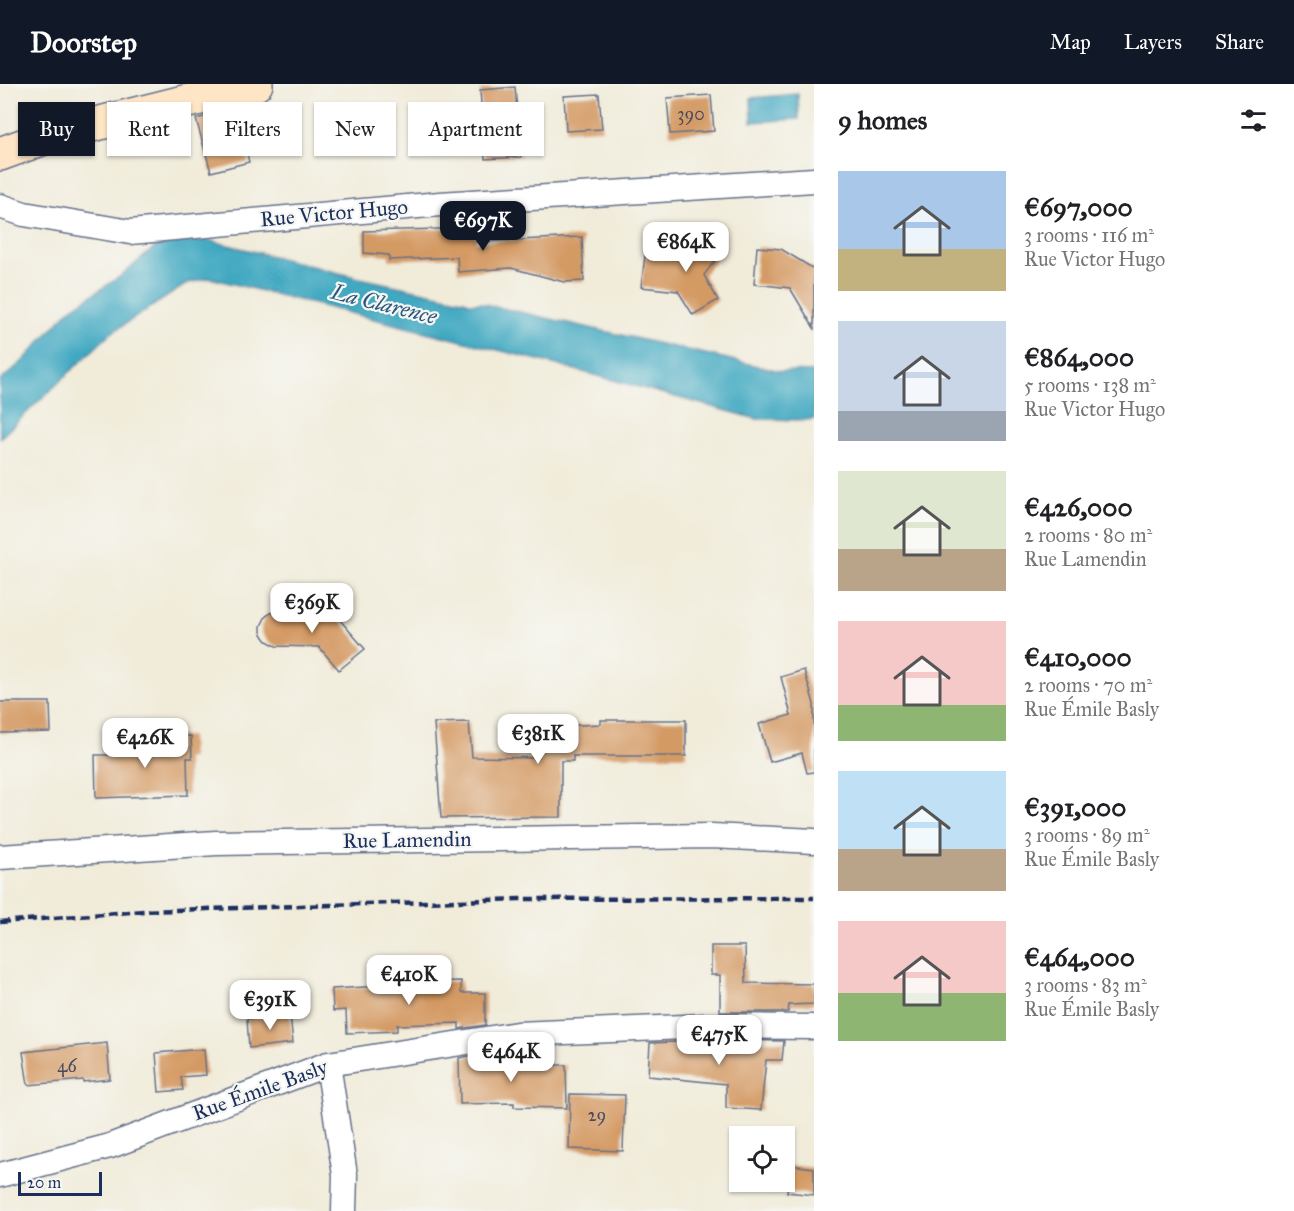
<!DOCTYPE html>
<html lang="en">
<head>
<meta charset="utf-8">
<style>
	body { margin:0; font-family:"IM FELL Great Primer",serif; background:#f2f2f2; color:#202124; height:100vh; display:flex; flex-direction:column; font-size:22px; white-space:nowrap }
	* { box-sizing:border-box; margin:0 }
	p { font-size:20px; color:#757577 }
	.icon { flex:none; width:33px; height:33px; fill:none; stroke:currentColor; stroke-width:2; stroke-linecap:round; stroke-linejoin:round }
	.map { position:relative; flex:1; overflow:hidden }
	.drawer { display:flex; flex-direction:column; background:#fff; width:480px }
	.drawer>* { flex:none }
	.hud { position:absolute; left:18px; top:18px; width:570px; height:54px; display:flex; gap:12px }
	.tools { position:absolute; left:729px; top:1042px; display:grid; gap:12px }
	.tools a { display:grid; place-items:center; width:66px; height:66px; border-radius:0px; background:#fff; box-shadow:0 2px 4px #0004; font-size:30px }
	.scale { position:absolute; left:18px; bottom:15px; width:84px; box-sizing:border-box; padding-left:6px; border:3px solid #1b2f5e; border-top:0; font-size:16px; line-height:21px; white-space:nowrap; color:#1b2f5e; -webkit-text-stroke:4px #f6f6f2; paint-order:stroke }
	.price { position:absolute; translate:-50% -51px; padding:0 14px; border-radius:12px; background:#fff; color:#222; font-size:20px; line-height:39px; filter:drop-shadow(0 2px 3px #0008) }
	.price::after { content:''; position:absolute; left:50%; top:36px; width:18px; height:14px; margin-left:-9px; background:inherit; clip-path:polygon(0 0,100% 0,50% 100%) }
	.price.current { background:#111827; color:#fff }
	ul { padding:0; list-style:none }
	li { display:flex; align-items:center; gap:18px; height:150px; padding:0 24px }
	li span { display:grid; place-items:center; flex:none; width:168px; height:120px; border-radius:0px; color:#555 }
	li>.icon { margin-inline-start:auto }
	span .icon { width:72px; height:72px; fill:#fffc; stroke-width:1 }
	li b { font-size:26px }
	h2 { display:flex; justify-content:space-between; align-items:center; height:72px; padding:0 24px; font-size:26px }
	.chip { padding:0 21px; border-radius:0px; background:#fff; box-shadow:0 2px 4px #0004; font-size:21px; line-height:54px }
	.chip.current { background:#111827; color:#fff }
	header { display:flex; align-items:center; gap:36px; box-sizing:border-box; height:84px; padding:0 30px; background:#111827; color:#fff }
	header strong { font-size:28px }
	nav { display:flex; gap:33px; margin-inline-start:auto; font-size:21px }
	main { display:flex; flex:1; min-height:0 }
	.map>svg:first-child { display:block }
	.water { fill:#41a8c1; stroke:#2e6c90; stroke-width:1.5 }
	.building { fill:#d49a64 }
	.lines { fill:none; stroke-linecap:round; stroke-linejoin:round }
	.minor-casing { stroke:#667189; stroke-width:27 }
	.secondary-casing { stroke:#667189; stroke-width:36 }
	.minor { stroke:#fff; stroke-width:24 }
	.secondary { stroke:#fee5c5; stroke-width:33 }
	.rail { stroke:#1b2f5e; stroke-width:4.5; stroke-dasharray:9 4.5; stroke-linecap:butt }
	.labels { text-anchor:middle; dominant-baseline:central; stroke-width:4.5; stroke-linejoin:round; paint-order:stroke }
	.number-label { font-size:18px; fill:#494a60 }
	.street-label { font-size:21px; fill:#1b2f5e; stroke:#f6f6f2 }
	.water-label { font-size:22px; font-style:italic; fill:#285981; stroke:#f6f6f2 }
</style>
</head>
<body>
<header>
<strong>Doorstep</strong>
<nav><a>Map</a><a>Layers</a><a>Share</a></nav>
</header>
<main>
<div class="map">
<svg width="814" height="1127" viewBox="0 0 814 1127">
	<rect width="100%" height="100%" fill="#f6f6f2"/>
	<filter id="ink" filterUnits="userSpaceOnUse"><feTurbulence type="fractalNoise" baseFrequency=".0167" numOctaves="2"/><feDisplacementMap in="SourceGraphic" scale="12" xChannelSelector="R" yChannelSelector="G"/><feConvolveMatrix kernelMatrix="1 2 1 2 8 2 1 2 1" color-interpolation-filters="sRGB"/></filter>
	<filter id="wash" filterUnits="userSpaceOnUse"><feTurbulence type="fractalNoise" baseFrequency=".008" numOctaves="4" result="noise"/><feDisplacementMap in="SourceGraphic" scale="24" xChannelSelector="R" yChannelSelector="G"/><feGaussianBlur stdDeviation="1.35" result="paint"/><feColorMatrix in="noise" values="0 0 0 0 0 0 0 0 0 0 0 0 0 0 0 0 0 1.4 0 .05"/><feComposite in="paint" operator="in"/></filter>
	<g filter="url(#wash)">
		<rect width="100%" height="100%" fill="#f1ecda"/>
		<path class="water" d="M 798,10 L 799,35 L 752,38 L 751,14 Z
			M 208,156 L 355,193 L 467,217 L 468,219 L 480,219 L 780,287 L 814,288 L 814,335 L 803,336 L 757,335 L 546,278 L 210,194 L 188,199 L 111,249 L 0,354 L 0,297 L 24,276 L 68,227 L 121,192 L 155,163 L 170,159 Z"/>
		<g id="blocks">
			<path class="building" d="M 515,3 L 521,73 L 485,75 L 480,6 Z
				M 599,10 L 602,45 L 566,47 L 564,12 Z
				M 711,11 L 714,47 L 670,50 L 667,14 Z
				M 235,25 L 249,78 L 211,88 L 196,35 Z
				M 475,144 L 476,158 L 582,153 L 584,197 L 564,198 L 511,184 L 458,188 L 457,173 L 389,176 L 389,171 L 364,169 L 364,147 Z
				M 702,146 L 726,162 L 704,191 L 718,216 L 693,231 L 678,207 L 641,203 L 645,172 L 674,175 L 685,171 Z
				M 757,163 L 781,165 L 814,185 L 814,244 L 790,204 L 754,200 Z
				M 276,526 L 333,528 L 365,565 L 339,586 L 319,563 L 276,562 L 267,557 L 264,553 L 261,548 L 261,542 L 266,532 Z
				M 804,586 L 814,620 L 814,688 L 807,689 L 802,669 L 770,678 L 759,640 L 791,631 L 781,593 Z
				M 0,618 L 50,618 L 51,648 L 0,649 Z
				M 601,636 L 686,636 L 686,672 L 573,672 L 573,677 L 561,677 L 561,733 L 441,734 L 434,639 L 469,638 L 472,673 L 539,674 L 538,643 L 601,640 Z
				M 191,652 L 192,674 L 187,674 L 188,711 L 96,714 L 95,671 L 109,671 L 109,666 L 146,664 L 145,653 Z
				M 711,862 L 745,862 L 746,899 L 814,900 L 814,920 L 789,921 L 788,928 L 720,928 L 720,891 L 711,891 Z
				M 461,897 L 461,909 L 485,909 L 485,941 L 459,945 L 459,939 L 397,941 L 397,947 L 347,949 L 346,926 L 333,927 L 332,905 L 381,902 L 381,899 Z
				M 290,930 L 293,959 L 249,964 L 247,935 Z
				M 720,956 L 784,957 L 782,976 L 766,976 L 761,1026 L 726,1024 L 726,1000 L 648,992 L 650,959 L 677,958 L 720,961 Z
				M 107,959 L 110,995 L 83,998 L 83,996 L 28,1001 L 23,968 Z
				M 204,965 L 206,991 L 181,993 L 183,1006 L 159,1008 L 156,969 Z
				M 486,969 L 486,972 L 514,971 L 514,981 L 566,981 L 567,1024 L 514,1023 L 514,1019 L 460,1020 L 459,974 Z
				M 570,1010 L 625,1011 L 623,1067 L 569,1065 Z
				M 790,1081 L 814,1084 L 814,1111 L 787,1108 Z"/>
		</g>
	</g>
	<g filter="url(#ink)">
		<use href="#blocks" fill-opacity="0" stroke="#667189" stroke-width="1.5"/>
		<g class="lines">
			<g class="minor-casing">
				<path id="minor" d="M 0,122 L 24,130 L 130,148 L 440,120 L 814,96
					M 0,773 L 216,759 L 712,752 L 814,757
					M 328,980 L 345,1091 L 344,1127
					M 0,1091 L 110,1062 L 328,980 L 517,950 L 708,942 L 814,943"/>
			</g>
			<g class="secondary-casing">
				<path id="secondary" d="M 0,70 L 52,51 L 256,0"/>
			</g>
			<use href="#minor" class="minor"/>
			<use href="#secondary" class="secondary"/>
			<path class="rail" d="M 0,838 L 144,827 L 520,815 L 814,814"/>
		</g>
	</g>
	<g class="labels">
		<g class="number-label">
			<text x="691" y="30">390</text>
			<text x="67" y="982">46</text>
			<text x="597" y="1031">29</text>
		</g>
		<g class="street-label">
			<text transform="translate(334 129) rotate(-5)">Rue Victor Hugo</text>
			<text transform="translate(407 756) rotate(-1)">Rue Lamendin</text>
			<text transform="translate(260 1006) rotate(-20)">Rue Émile Basly</text>
		</g>
		<g class="water-label">
			<text transform="translate(384 220) rotate(14)">La Clarence</text>
		</g>
	</g>
</svg>
<div class="tools">
<a><svg class="icon" aria-label="locate" viewBox="0 0 24 24"><circle cx="12" cy="12" r="6"/><path d="M12 2v4M12 18v4M2 12h4M18 12h4"/></svg></a>
</div>
<div class="scale">20 m</div>
<b class="price current" style="left:483px;top:168px">€697K</b>
<b class="price" style="left:686px;top:189px">€864K</b>
<b class="price" style="left:312px;top:550px">€369K</b>
<b class="price" style="left:538px;top:681px">€381K</b>
<b class="price" style="left:145px;top:685px">€426K</b>
<b class="price" style="left:409px;top:922px">€410K</b>
<b class="price" style="left:270px;top:947px">€391K</b>
<b class="price" style="left:719px;top:982px">€475K</b>
<b class="price" style="left:511px;top:999px">€464K</b>
<div class="hud">
<a class="chip current">Buy</a>
<a class="chip">Rent</a>
<a class="chip">Filters</a>
<a class="chip">New</a>
<a class="chip">Apartment</a>
</div>
</div>
<section class="drawer">
<h2>9 homes<svg class="icon" aria-label="filters" viewBox="0 0 24 24"><path d="M4 7h16M4 17h16"/><circle cx="9" cy="7" r="2"/><circle cx="15" cy="17" r="2"/></svg></h2>
<ul>
<li><span style="background:linear-gradient(#a9c7e8 65%,#c2b280 0)"><svg class="icon" aria-label="home" viewBox="0 0 24 24"><path d="M3 11l9-7 9 7M6 9v11h12V9"/></svg></span><div><b>€697,000</b><p>3 rooms · 116 m²</p><p>Rue Victor Hugo</p></div></li>
<li><span style="background:linear-gradient(#c9d6e8 75%,#9aa5b1 0)"><svg class="icon" aria-label="home" viewBox="0 0 24 24"><path d="M3 11l9-7 9 7M6 9v11h12V9"/></svg></span><div><b>€864,000</b><p>5 rooms · 138 m²</p><p>Rue Victor Hugo</p></div></li>
<li><span style="background:linear-gradient(#dfe7d0 65%,#b9a48a 0)"><svg class="icon" aria-label="home" viewBox="0 0 24 24"><path d="M3 11l9-7 9 7M6 9v11h12V9"/></svg></span><div><b>€426,000</b><p>2 rooms · 80 m²</p><p>Rue Lamendin</p></div></li>
<li><span style="background:linear-gradient(#f6c9c9 70%,#8fb573 0)"><svg class="icon" aria-label="home" viewBox="0 0 24 24"><path d="M3 11l9-7 9 7M6 9v11h12V9"/></svg></span><div><b>€410,000</b><p>2 rooms · 70 m²</p><p>Rue Émile Basly</p></div></li>
<li><span style="background:linear-gradient(#bfe0f5 65%,#b9a48a 0)"><svg class="icon" aria-label="home" viewBox="0 0 24 24"><path d="M3 11l9-7 9 7M6 9v11h12V9"/></svg></span><div><b>€391,000</b><p>3 rooms · 89 m²</p><p>Rue Émile Basly</p></div></li>
<li><span style="background:linear-gradient(#f6c9c9 60%,#8fb573 0)"><svg class="icon" aria-label="home" viewBox="0 0 24 24"><path d="M3 11l9-7 9 7M6 9v11h12V9"/></svg></span><div><b>€464,000</b><p>3 rooms · 83 m²</p><p>Rue Émile Basly</p></div></li>
</ul>
</section>
</main>
</body>
</html>
